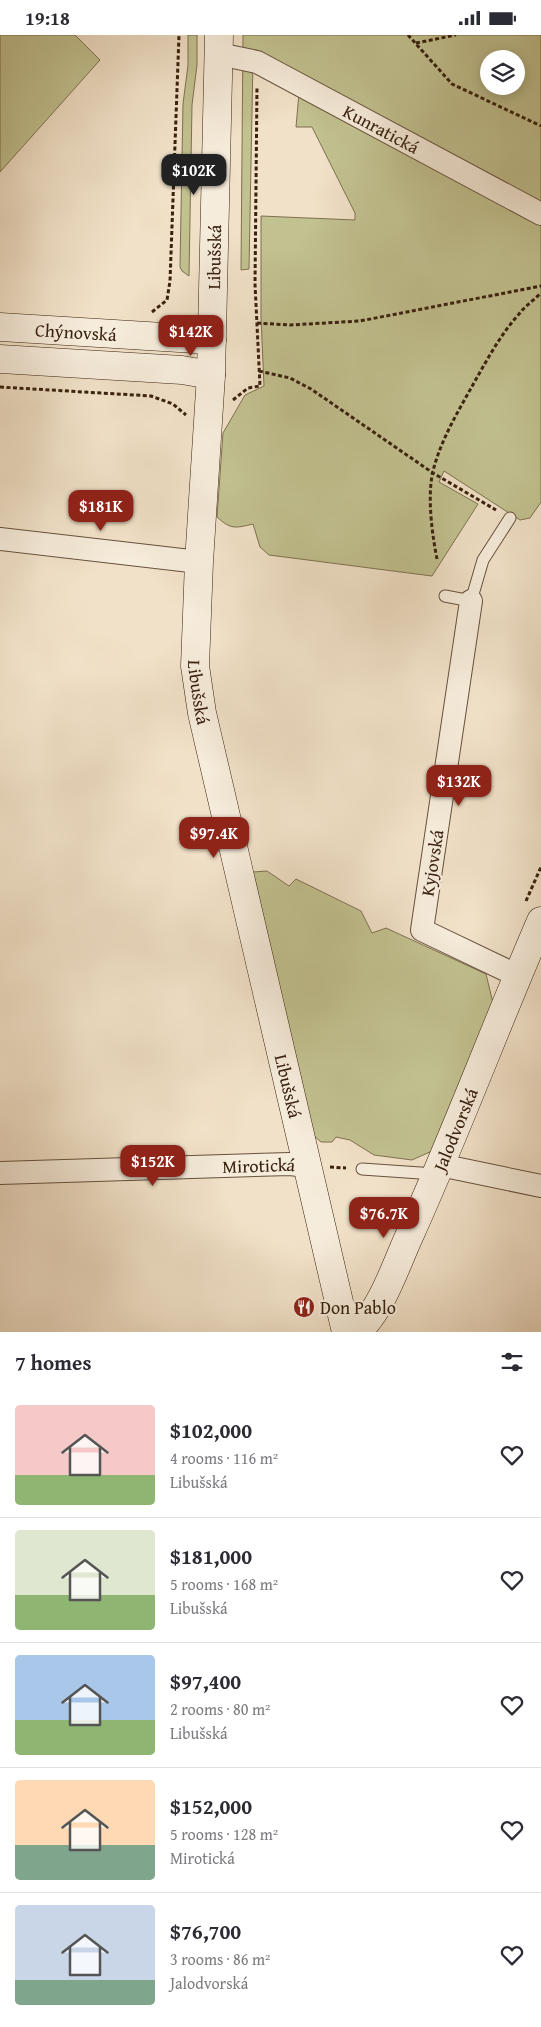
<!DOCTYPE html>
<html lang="en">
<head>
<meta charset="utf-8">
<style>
	body { margin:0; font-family:"Gentium Book Plus",serif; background:#f2f2f3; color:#2b2b33; height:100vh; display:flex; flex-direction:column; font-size:19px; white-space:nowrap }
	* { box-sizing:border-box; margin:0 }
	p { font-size:16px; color:#7c7c81 }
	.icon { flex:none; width:28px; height:28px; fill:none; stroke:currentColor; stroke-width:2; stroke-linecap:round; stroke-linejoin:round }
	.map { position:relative; height:1297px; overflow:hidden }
	.sheet { display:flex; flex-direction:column; background:#fff; flex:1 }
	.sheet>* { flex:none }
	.buttons { position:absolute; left:480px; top:15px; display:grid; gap:10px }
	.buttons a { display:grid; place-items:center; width:45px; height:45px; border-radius:50%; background:#fff; box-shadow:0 2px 12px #0003; font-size:25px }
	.price { position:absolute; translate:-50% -42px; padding:0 11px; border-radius:10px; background:#8f2418; color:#fff; font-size:16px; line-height:32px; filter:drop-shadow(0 1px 2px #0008) }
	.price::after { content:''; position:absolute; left:50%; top:30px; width:15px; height:11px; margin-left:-8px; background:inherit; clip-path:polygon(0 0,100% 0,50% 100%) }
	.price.active { background:#222; color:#fff }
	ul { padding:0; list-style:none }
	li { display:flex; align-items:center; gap:15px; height:125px; padding:0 15px }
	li+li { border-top:1px solid #e1e1e2 }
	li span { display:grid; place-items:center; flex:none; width:140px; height:100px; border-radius:5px; color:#555 }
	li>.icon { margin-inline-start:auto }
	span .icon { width:60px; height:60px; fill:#fffc; stroke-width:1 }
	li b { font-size:21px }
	h2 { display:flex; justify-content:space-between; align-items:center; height:60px; padding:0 15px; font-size:21px }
	.status { display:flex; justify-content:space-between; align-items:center; height:35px; padding:0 25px; background:#fff; direction:ltr }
	.status svg { height:14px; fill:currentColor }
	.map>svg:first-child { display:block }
	.green { fill:#c2c190; stroke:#7e7150; fill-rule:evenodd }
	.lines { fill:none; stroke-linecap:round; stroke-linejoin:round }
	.lane-casing { stroke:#67513d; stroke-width:13 }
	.street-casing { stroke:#67513d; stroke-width:24 }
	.secondary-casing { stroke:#39210f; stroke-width:29 }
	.path { stroke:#39210f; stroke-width:3; stroke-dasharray:4 2.5; stroke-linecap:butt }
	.lane { stroke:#f6ecdb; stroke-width:11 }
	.street { stroke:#f6ecdb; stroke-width:22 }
	.secondary { stroke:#f6ecdb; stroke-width:28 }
	.labels { text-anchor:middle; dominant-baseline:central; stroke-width:4.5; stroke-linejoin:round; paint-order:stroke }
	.street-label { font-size:18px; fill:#39210f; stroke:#f6ecdb }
	.poi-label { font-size:18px; fill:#39210f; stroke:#f6ecdb; text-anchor:start }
</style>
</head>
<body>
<div class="status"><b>19:18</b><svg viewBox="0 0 49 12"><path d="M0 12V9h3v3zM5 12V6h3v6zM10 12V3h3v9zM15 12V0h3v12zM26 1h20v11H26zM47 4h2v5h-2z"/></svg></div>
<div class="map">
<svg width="541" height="1297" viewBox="0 0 541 1297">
	<rect width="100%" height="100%" fill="#f1e1c8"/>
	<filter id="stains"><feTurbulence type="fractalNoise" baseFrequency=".004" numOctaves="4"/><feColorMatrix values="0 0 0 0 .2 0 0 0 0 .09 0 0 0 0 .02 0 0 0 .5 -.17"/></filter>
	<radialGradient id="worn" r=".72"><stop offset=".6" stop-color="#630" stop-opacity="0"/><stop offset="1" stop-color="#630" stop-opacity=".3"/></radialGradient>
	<path class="green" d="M 0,0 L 75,0 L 100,25 L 0,137 Z
		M 188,0 L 197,0 L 197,30 L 192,70 L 189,241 L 182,236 L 180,232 L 183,69 L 188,30 Z
		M 243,0 L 541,0 L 541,175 L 253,24 L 249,234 L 241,235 ZM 489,24 L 516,24 L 516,51 L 489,51 Z
		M 299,58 L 541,189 L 541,467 L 530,483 L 520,485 L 444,436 L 439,447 L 478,469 L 432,541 L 269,520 L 260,512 L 253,489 C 236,493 231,495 217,482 L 223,398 L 245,360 L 264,351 L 261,281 L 261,181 L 355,185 L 355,178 L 312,92 L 296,92 Z
		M 267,836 L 289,851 L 296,844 L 361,876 L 372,898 L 386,893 L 486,939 L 493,968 L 432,1116 L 412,1125 L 374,1120 L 350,1105 L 336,1102 L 332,1107 L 321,1107 L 313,1100 L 253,837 Z"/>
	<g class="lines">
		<g class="lane-casing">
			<path id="lane" d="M 445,561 L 471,566 L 483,525 L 510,483
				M 362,1134 L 435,1139"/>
		</g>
		<g class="street-casing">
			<g id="street">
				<path id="s1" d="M 219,19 L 257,27 L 541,179"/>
				<path d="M 0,504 L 199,527"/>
				<path d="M 471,566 L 422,895 L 518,941"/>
				<path d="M 440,1130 L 541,1151"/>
				<path id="s2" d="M 0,1138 L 290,1129 L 307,1131"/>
			</g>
		</g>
		<g class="secondary-casing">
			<g id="secondary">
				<path id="s3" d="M 219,0 L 211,340 L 199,527 L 195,631 L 202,678 L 346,1297"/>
				<path id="s4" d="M 0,292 L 212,305"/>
				<path d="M 0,324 L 182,335 L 211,340"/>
				<path id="s5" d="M 357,1297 C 383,1273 396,1229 411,1197 C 457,1095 496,990 541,886"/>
			</g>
		</g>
		<path class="path" d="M 408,0 L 452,49 L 541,91
			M 416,8 L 456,0
			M 152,277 L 167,265 L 170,246 L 179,0
			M 257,288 L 290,290 L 360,286 L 541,251
			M 259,336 L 290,343 L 311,354 L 433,438 L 496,475
			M 0,352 L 151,361 L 173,369 L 186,380
			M 233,365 L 248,353 L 260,351 L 255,249 L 257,51
			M 437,524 C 432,499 427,461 433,436 C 441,404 459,375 475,346 C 488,323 501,299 519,279 C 525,271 534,265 541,258
			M 526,866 L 541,832
			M 330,1132 L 346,1133"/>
		<use href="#lane" class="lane"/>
		<use href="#street" class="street"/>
		<use href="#secondary" class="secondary"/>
	</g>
	<defs>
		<g id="restaurant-disc" transform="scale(1.125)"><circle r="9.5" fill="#8f2418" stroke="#f6ecdb"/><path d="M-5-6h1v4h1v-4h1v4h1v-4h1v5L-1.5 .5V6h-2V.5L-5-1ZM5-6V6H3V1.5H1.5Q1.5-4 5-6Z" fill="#fff"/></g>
	</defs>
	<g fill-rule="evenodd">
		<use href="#restaurant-disc" x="304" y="1272"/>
	</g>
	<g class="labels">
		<g class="street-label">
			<text stroke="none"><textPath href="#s1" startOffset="180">Kunratická</textPath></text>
			<text transform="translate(214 222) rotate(-89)">Libušská</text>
			<text stroke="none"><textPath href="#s4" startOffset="76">Chýnovská</textPath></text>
			<text stroke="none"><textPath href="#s3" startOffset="658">Libušská</textPath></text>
			<text transform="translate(432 828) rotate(-81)">Kyjovská</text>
			<text stroke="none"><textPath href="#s3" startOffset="1062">Libušská</textPath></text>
			<text stroke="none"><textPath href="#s5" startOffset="226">Jalodvorská</textPath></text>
			<text stroke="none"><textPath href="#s2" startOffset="259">Mirotická</textPath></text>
		</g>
		<g class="poi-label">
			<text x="320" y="1272">Don Pablo</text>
		</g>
	</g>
	<rect width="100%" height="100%" filter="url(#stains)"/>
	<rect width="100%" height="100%" fill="url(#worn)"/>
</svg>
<div class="buttons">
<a><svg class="icon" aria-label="layers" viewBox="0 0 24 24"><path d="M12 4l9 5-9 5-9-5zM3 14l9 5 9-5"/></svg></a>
</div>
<b class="price active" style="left:194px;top:161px">$102K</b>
<b class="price" style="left:191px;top:322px">$142K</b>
<b class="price" style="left:101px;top:497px">$181K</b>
<b class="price" style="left:459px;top:772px">$132K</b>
<b class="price" style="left:214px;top:824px">$97.4K</b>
<b class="price" style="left:153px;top:1152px">$152K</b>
<b class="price" style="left:384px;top:1204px">$76.7K</b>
</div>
<section class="sheet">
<h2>7 homes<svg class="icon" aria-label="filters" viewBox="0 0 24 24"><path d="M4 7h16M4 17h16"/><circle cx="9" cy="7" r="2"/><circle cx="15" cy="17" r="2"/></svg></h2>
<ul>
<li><span style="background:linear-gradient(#f6c9c9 70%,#8fb573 0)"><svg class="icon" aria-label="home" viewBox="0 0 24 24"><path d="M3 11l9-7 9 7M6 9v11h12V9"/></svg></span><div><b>$102,000</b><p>4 rooms · 116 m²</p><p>Libušská</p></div><svg class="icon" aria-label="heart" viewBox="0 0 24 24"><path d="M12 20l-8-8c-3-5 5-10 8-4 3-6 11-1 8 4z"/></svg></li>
<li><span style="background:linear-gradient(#dfe7d0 65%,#8fb573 0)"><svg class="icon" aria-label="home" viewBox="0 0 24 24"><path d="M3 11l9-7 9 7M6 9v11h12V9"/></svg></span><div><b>$181,000</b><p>5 rooms · 168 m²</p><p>Libušská</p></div><svg class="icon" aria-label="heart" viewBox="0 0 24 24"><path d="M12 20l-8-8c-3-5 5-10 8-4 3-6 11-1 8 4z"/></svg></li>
<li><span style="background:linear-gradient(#a9c7e8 65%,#8fb573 0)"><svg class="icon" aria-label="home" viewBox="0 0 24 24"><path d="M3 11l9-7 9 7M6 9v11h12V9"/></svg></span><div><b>$97,400</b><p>2 rooms · 80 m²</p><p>Libušská</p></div><svg class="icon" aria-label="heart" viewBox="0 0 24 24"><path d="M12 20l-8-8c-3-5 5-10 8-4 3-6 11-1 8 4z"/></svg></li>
<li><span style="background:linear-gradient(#ffd9b3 65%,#7fa58c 0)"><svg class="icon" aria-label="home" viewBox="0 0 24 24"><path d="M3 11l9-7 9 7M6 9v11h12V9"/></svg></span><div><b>$152,000</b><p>5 rooms · 128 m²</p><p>Mirotická</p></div><svg class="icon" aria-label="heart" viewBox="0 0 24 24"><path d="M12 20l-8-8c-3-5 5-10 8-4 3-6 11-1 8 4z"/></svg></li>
<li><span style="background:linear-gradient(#c9d6e8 75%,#7fa58c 0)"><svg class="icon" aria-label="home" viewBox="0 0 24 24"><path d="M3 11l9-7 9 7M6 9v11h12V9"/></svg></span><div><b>$76,700</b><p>3 rooms · 86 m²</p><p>Jalodvorská</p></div><svg class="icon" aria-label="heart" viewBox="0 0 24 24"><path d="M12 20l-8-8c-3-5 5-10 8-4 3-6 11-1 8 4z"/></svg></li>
</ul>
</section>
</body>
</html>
